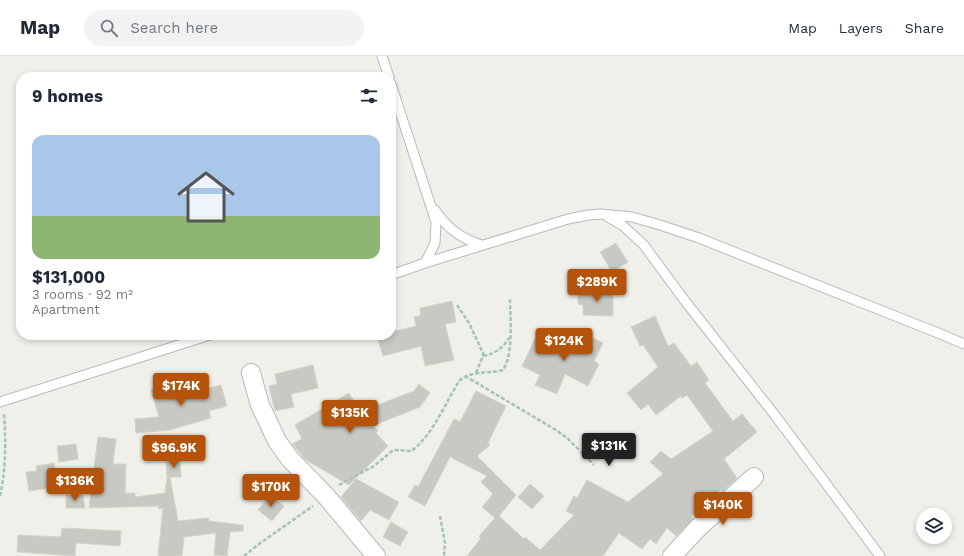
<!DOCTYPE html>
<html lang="en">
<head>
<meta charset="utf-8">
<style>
	body { margin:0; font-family:"Work Sans",sans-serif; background:#f2f2f3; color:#1f2937; height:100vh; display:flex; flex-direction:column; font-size:15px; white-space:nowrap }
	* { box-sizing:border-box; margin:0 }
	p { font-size:13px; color:#747a83 }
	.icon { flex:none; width:22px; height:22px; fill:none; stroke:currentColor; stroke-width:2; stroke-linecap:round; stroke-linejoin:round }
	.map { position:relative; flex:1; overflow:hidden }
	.sheet { position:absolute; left:16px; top:16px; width:380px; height:268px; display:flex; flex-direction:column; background:#fff; border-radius:16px; box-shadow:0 2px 6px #0003 }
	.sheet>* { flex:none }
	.buttons { position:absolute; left:916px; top:452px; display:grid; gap:8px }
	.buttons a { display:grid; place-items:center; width:36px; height:36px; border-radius:50%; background:#fff; box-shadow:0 2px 6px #0003; font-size:20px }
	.price { position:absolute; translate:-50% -34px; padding:0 9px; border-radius:4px; background:#b45309; color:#fff; font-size:13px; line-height:26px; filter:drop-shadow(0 1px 2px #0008) }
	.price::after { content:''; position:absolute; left:50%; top:24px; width:12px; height:9px; margin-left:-6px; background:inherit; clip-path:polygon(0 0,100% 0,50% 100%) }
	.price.selected { background:#222; color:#fff }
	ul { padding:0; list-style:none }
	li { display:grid; align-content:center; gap:8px; height:212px; padding:0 16px }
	li span { display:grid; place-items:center; height:124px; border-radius:12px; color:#555 }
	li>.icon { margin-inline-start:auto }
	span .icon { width:72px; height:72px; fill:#fffc; stroke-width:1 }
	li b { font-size:17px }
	h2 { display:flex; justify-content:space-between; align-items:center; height:48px; padding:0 16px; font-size:17px }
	header { display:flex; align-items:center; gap:24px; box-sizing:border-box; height:56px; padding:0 20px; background:#fff; border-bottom:1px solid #e0e1e3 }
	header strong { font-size:19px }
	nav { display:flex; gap:22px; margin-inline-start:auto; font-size:14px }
	.search { width:280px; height:36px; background:#f2f2f3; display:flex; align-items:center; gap:10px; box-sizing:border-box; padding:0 14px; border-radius:22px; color:#747a83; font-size:15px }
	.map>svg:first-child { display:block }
	.building { fill:#c9c9c3; stroke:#d4d4c7 }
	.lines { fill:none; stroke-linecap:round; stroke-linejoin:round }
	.service-casing { stroke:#b8b8bd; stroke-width:11 }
	.minor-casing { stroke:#b8b8bd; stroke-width:20 }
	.path { stroke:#a1c5b7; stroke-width:2.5; stroke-dasharray:4 2; stroke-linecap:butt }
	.service { stroke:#fff; stroke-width:9 }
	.minor { stroke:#fff; stroke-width:18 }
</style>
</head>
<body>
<header>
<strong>Map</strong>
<div class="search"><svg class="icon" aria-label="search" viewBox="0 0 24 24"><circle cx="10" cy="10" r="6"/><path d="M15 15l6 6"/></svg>Search here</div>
<nav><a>Map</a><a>Layers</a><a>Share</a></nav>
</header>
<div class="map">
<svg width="964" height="500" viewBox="0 0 964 500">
	<rect width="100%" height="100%" fill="#eff0e9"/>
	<path class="building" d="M 616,187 L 628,206 L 612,216 L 600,196 Z
		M 578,235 L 613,236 L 613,260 L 583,259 L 583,249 L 578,248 Z
		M 452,245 L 456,266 L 445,268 L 454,304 L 425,310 L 421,290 L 383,300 L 377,280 L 391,279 L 391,276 L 416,270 L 414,261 L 421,259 L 420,252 Z
		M 655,260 L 668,290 L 674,287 L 691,310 L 697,306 L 709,324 L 705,327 L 733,365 L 742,358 L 757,376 L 724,403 L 737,422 L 722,436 L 721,433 L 691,461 L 693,463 L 676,480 L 667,472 L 656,488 L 650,483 L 642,493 L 619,477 L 603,500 L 467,500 L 481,482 L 479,480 L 495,462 L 482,451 L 493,438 L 481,426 L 487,420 L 450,401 L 425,450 L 408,441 L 415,429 L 418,431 L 454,363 L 460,366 L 476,335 L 506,350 L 488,387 L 490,389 L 477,400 L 516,439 L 499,460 L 524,483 L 525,481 L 540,494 L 574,459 L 566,455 L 574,440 L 577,442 L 587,424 L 628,446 L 663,418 L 650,406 L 661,395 L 671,403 L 713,375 L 687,339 L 682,342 L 681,340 L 656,359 L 648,348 L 641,354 L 627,337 L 658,311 L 643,289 L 640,290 L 631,271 Z
		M 581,276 L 603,287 L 594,305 L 599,308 L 588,330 L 565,318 L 557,338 L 535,329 L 540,319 L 522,310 L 535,283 L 562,296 L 565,291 L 571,294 Z
		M 313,309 L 318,332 L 291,338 L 294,351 L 275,355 L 269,330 L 277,328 L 275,318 Z
		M 194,325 L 197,335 L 221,329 L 227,350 L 209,355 L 211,362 L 170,374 L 136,377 L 135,363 L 159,361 L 151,334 L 165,330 L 166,334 Z
		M 419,328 L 430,337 L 420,351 L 372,370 L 378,375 L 376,377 L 388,390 L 349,429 L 306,404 L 292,388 L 302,383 L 295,369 L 349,337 L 360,356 L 414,335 Z
		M 98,381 L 116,383 L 113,408 L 126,408 L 125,437 L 135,437 L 135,441 L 165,437 L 167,422 L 170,421 L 178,465 L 208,462 L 209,465 L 243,469 L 243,475 L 230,476 L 227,500 L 214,499 L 216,477 L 184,481 L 182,500 L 158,500 L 163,452 L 159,453 L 158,450 L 89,452 Z
		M 76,388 L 78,403 L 59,406 L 57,390 Z
		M 180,405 L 181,421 L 167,421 L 166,406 Z
		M 54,407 L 58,431 L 29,435 L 26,416 L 37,415 L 36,410 Z
		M 356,423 L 399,446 L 389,464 L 370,454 L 361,465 L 341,441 Z
		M 530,428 L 544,440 L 532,453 L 518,441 Z
		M 66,439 L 83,439 L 85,452 L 66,452 Z
		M 270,439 L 284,450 L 272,465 L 258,454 Z
		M 391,466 L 408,476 L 400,490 L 383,481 Z
		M 62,472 L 121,475 L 120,490 L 76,487 L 75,500 L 17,496 L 18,479 L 61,481 Z"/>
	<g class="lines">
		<g class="service-casing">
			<path id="service" d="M 382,0 L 389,21
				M 391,28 L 436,166 L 435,187 L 425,207
				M 435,154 C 448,173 459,181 481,189
				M 608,161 L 622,169 L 643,188 L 685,245 L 774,358 L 880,500
				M 391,219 L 425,207 L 568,163 L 588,159 L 601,158 L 632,161 L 660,169 L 699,182 L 749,202 L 938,277 L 964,288
				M 0,346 L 210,279"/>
		</g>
		<g class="minor-casing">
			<path id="minor" d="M 251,317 L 260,349 L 277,385 L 290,403 L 326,440 L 376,500
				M 672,500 L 698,472 L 754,421"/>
		</g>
		<path class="path" d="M 457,249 L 469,267 L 483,297 L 483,300 L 476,317
			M 483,300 C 496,297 502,293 509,282
			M 465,320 L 556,374 L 567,382 L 594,409
			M 339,429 L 346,425 L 374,410 L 392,395 L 396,394 L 411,395 C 432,381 446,345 460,324 C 473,314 488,318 503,314 C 514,297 510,263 510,242
			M 0,440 C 6,412 6,385 4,357
			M 440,460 L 445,487 L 444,500
			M 244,500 L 259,488 L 313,450"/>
		<use href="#service" class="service"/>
		<use href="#minor" class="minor"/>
	</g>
</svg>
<div class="buttons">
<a><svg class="icon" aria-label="layers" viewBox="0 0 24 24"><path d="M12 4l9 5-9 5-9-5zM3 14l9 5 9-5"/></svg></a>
</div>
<b class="price" style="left:597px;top:247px">$289K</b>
<b class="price" style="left:564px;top:306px">$124K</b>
<b class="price" style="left:181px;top:351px">$174K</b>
<b class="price" style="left:350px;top:378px">$135K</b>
<b class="price selected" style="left:609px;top:411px">$131K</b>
<b class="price" style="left:174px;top:413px">$96.9K</b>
<b class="price" style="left:75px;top:446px">$136K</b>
<b class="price" style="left:271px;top:452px">$170K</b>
<b class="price" style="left:723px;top:470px">$140K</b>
<section class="sheet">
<h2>9 homes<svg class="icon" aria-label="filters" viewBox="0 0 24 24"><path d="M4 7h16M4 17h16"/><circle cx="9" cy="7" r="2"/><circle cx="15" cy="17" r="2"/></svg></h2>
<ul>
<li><span style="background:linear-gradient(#a9c7e8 65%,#8fb573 0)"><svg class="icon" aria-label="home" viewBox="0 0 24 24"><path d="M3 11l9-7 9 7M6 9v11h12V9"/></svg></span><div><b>$131,000</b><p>3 rooms · 92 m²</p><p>Apartment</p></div></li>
</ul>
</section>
</div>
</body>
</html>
